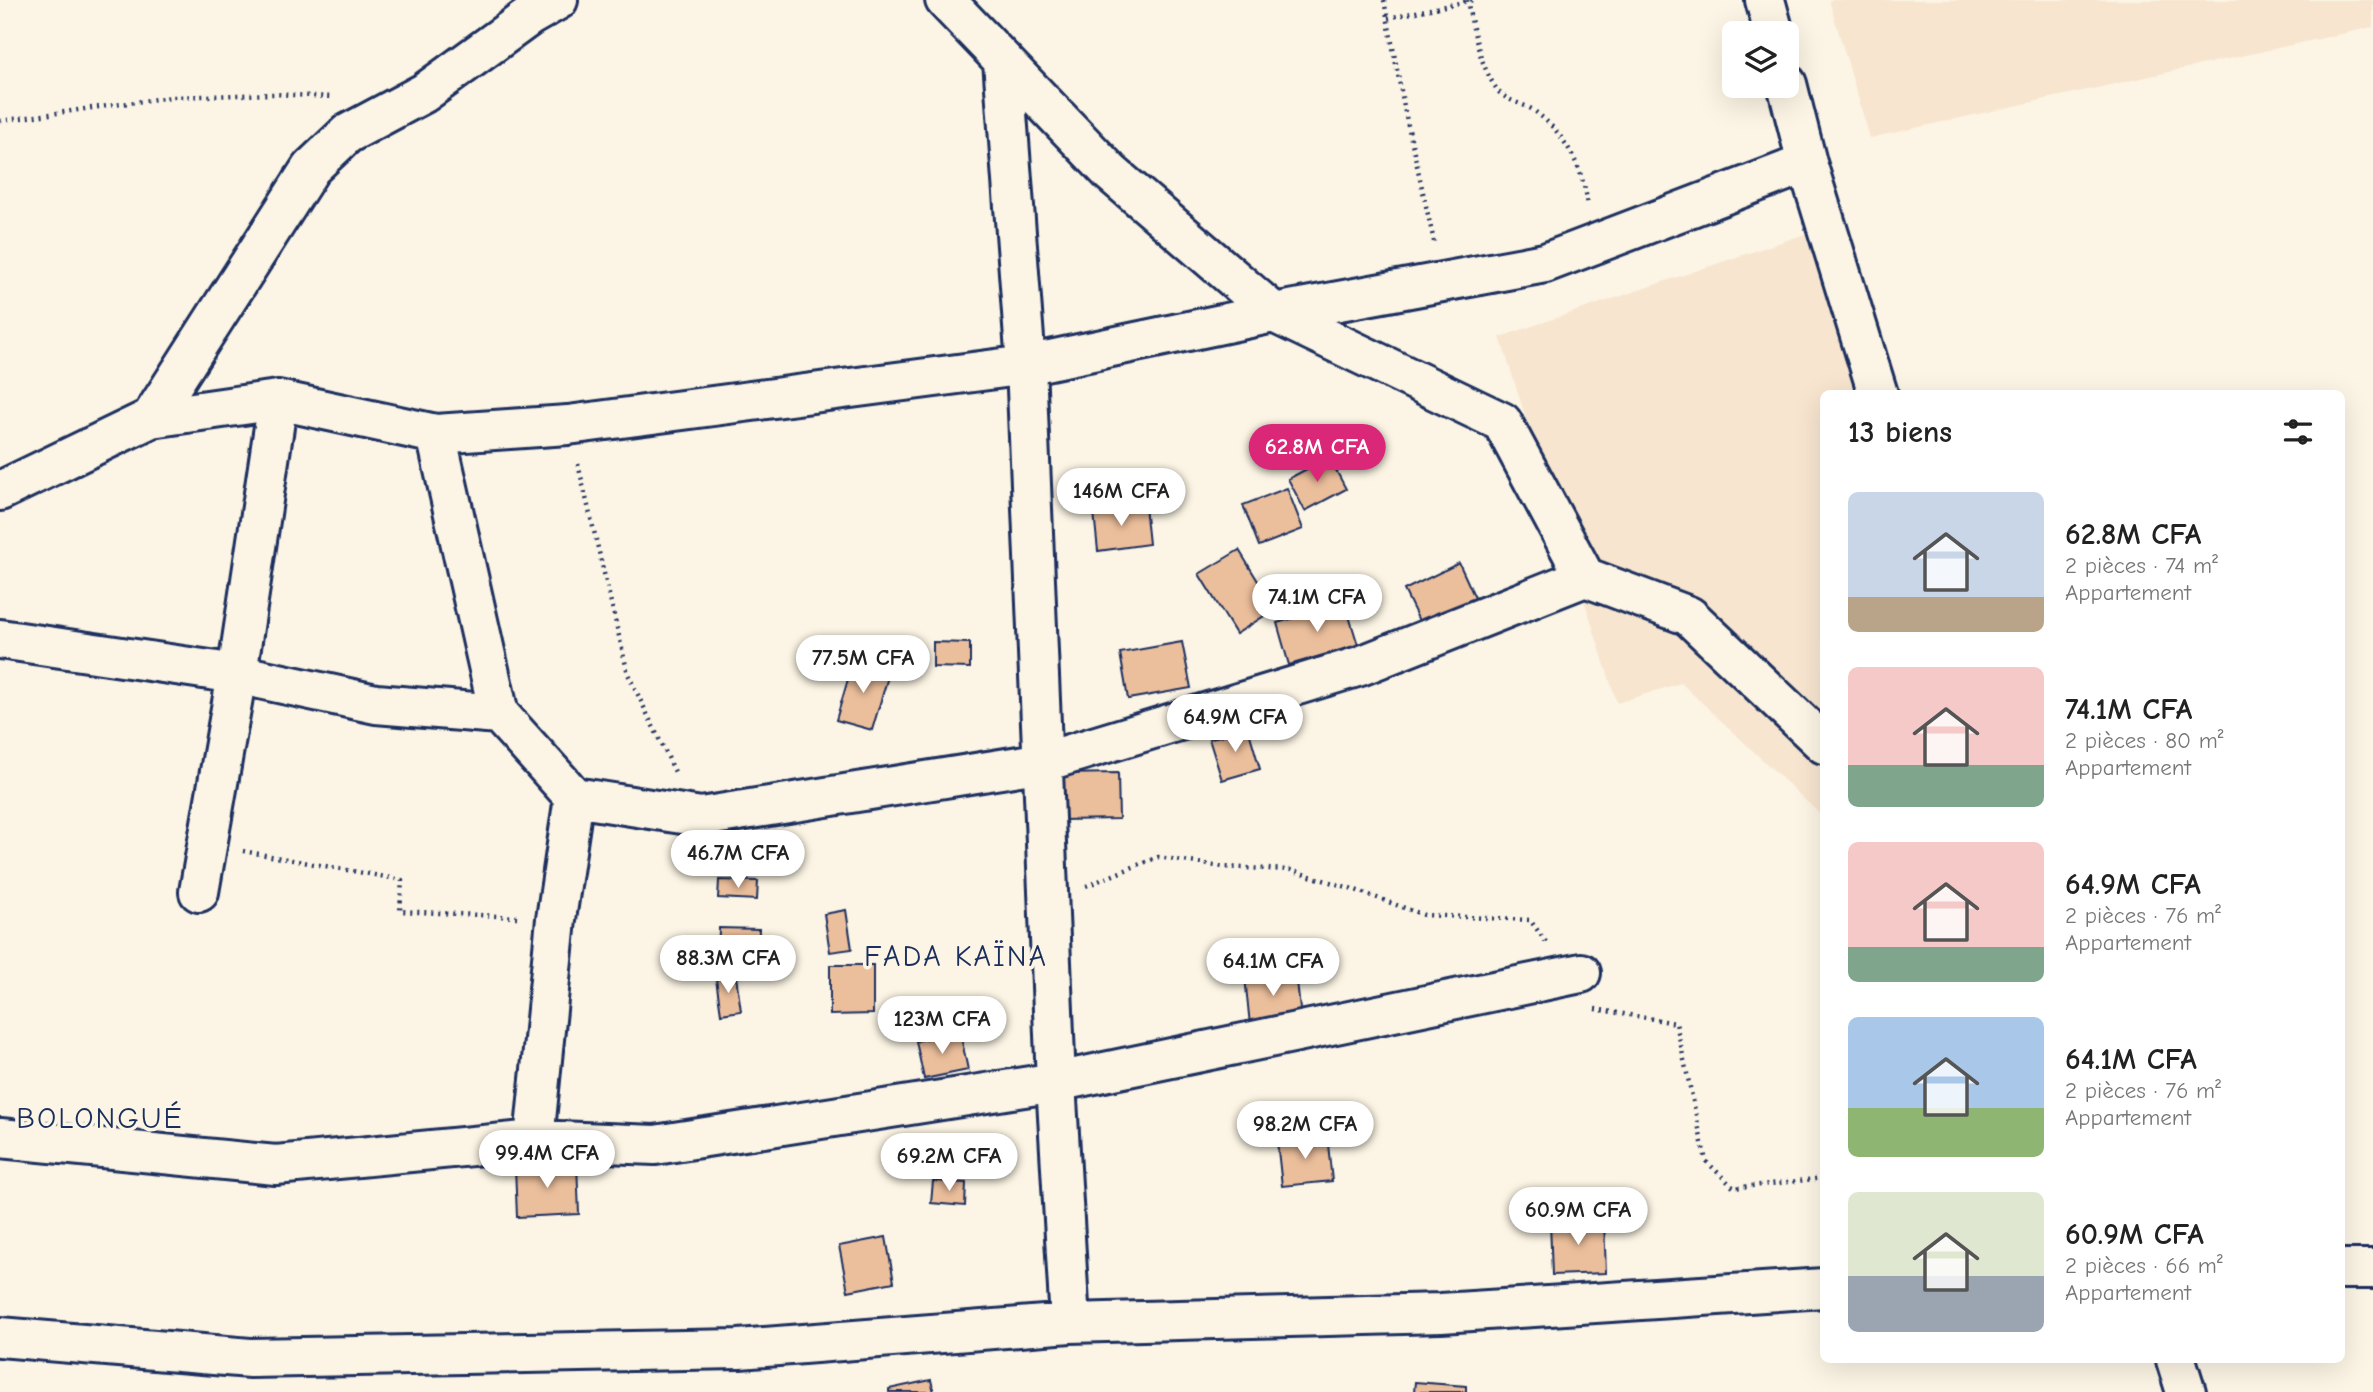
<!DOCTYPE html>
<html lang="fr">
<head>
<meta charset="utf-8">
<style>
	body { margin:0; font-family:"Comic Neue",sans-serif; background:#f6f6f6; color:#222; height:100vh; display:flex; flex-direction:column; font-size:26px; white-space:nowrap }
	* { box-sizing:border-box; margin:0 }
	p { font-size:23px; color:#767676 }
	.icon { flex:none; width:38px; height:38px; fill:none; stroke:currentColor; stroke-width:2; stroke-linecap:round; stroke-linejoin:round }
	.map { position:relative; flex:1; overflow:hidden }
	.details { position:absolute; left:1820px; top:390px; width:525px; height:973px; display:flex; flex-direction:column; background:#fff; border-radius:10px; box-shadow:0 7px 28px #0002 }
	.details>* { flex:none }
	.controls { position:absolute; left:1722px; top:21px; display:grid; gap:14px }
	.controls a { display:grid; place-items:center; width:77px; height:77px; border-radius:10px; background:#fff; box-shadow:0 7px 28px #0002; font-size:35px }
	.price { position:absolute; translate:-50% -60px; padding:0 16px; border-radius:24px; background:#fff; color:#222; font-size:23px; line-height:46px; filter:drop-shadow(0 2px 4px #0008) }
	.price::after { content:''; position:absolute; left:50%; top:42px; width:21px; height:16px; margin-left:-10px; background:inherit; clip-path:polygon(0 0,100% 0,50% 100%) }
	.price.current { background:#db2777; color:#fff }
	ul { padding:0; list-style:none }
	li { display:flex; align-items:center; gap:21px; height:175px; padding:0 28px }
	li span { display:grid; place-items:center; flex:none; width:196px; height:140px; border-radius:10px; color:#555 }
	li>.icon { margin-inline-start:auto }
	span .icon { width:84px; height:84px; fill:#fffc; stroke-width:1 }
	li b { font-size:30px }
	h2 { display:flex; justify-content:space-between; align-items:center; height:84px; padding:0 28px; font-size:30px }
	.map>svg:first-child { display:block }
	.built { fill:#f7e5cf }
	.building { fill:#ecbf9c; stroke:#1b2f5e; stroke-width:2 }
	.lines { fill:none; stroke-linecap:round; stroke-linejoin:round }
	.minor-casing { stroke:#1b2f5e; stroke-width:44 }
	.path { stroke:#1b2f5e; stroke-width:4.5; stroke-dasharray:2 5; stroke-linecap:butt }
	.minor { stroke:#fcf5e5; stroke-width:38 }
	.labels { text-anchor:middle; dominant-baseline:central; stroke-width:7; stroke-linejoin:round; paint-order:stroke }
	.quarter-label { font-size:30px; letter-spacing:2px; fill:#1b2f5e; stroke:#fcf5e5 }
</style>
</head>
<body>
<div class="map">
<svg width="2373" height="1392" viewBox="0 0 2373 1392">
	<rect width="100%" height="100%" fill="#fcf5e5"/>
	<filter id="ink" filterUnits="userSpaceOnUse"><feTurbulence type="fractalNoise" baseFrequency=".0143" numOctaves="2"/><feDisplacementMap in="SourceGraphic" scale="14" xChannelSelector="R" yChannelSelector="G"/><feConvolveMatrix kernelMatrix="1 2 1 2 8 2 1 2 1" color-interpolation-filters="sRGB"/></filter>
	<g filter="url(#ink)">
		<path class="built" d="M 1829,0 L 2373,0 L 2373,27 L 1870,138 Z
			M 1814,231 L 1863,394 L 1824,394 L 1823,817 L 1681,683 L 1617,703 L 1500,337 Z"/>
		<path class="building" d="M 1329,457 L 1346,489 L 1305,511 L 1288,479 Z
			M 1287,488 L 1303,529 L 1259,546 L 1243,505 Z
			M 1145,506 L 1149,544 L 1098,551 L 1094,512 Z
			M 1239,550 L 1275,609 L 1236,634 L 1199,574 Z
			M 1459,563 L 1476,600 L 1422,627 L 1404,590 Z
			M 1345,603 L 1358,645 L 1289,665 L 1277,623 Z
			M 933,642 L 970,643 L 970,668 L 933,667 Z
			M 1182,642 L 1191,688 L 1128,699 L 1120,653 Z
			M 854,659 L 890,670 L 872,730 L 836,720 Z
			M 1248,728 L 1260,769 L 1222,780 L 1209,739 Z
			M 1118,773 L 1119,819 L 1061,820 L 1060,774 Z
			M 719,880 L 758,881 L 757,900 L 718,898 Z
			M 846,910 L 852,949 L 830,952 L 824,914 Z
			M 719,928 L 759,929 L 758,964 L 718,964 Z
			M 830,965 L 873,965 L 873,1014 L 830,1015 Z
			M 1296,971 L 1301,1019 L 1250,1025 L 1245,977 Z
			M 736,976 L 741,1011 L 721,1014 L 716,979 Z
			M 960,1032 L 968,1070 L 924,1079 L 916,1041 Z
			M 1327,1135 L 1332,1181 L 1282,1186 L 1277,1141 Z
			M 577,1164 L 579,1214 L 517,1217 L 515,1167 Z
			M 933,1181 L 966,1183 L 965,1206 L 931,1203 Z
			M 1604,1220 L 1606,1273 L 1552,1275 L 1550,1222 Z
			M 886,1237 L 894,1282 L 848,1291 L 839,1246 Z
			M 931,1380 L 934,1392 L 889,1392 L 889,1389 Z
			M 1415,1382 L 1466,1386 L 1466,1392 L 1414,1392 Z"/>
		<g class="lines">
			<g class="minor-casing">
				<path id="minor" d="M 945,0 L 1111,173 L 1274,313 L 1502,422 L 1585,577 L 1689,616 L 1824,744
					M 1765,0 L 1774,33
					M 1003,61 L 1026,365 L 1056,1082 L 1070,1323
					M 1787,84 L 1807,163 L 1878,394
					M 151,418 L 278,400 L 436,434 L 568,425 L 1026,365 L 1274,313 L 1545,263 L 1807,163
					M 436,434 L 499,714 L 574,797 L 556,919 L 534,1140
					M 0,491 L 151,418 L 311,168 L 347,134 L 424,93 L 530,16 L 558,0
					M 0,639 L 237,674 L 376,704 L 499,714
					M 574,797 L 701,817 L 1044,762 L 1360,666 L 1585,577
					M 199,892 L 237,674 L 278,400
					M 0,1138 L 276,1165 L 534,1140 L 655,1145 L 1056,1082 L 1581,973
					M 2342,1269 L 2373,1269
					M 0,1337 L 250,1358 L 739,1349 L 1070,1323 L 1441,1313 L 1824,1288
					M 2176,1360 L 2186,1392"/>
			</g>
			<path class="path" d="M 1384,0 L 1405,112 L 1435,246
				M 1467,0 C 1473,29 1480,68 1499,92 C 1508,102 1527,104 1537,113 C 1567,136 1583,169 1588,206
				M 1388,18 L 1473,0
				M 0,121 L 171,97 L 274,94 L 332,97
				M 578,464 L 628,674 L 676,774
				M 243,851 L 402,880 L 400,911 L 517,917
				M 1086,886 L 1158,857 L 1223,867 L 1290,870 L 1350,888 L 1424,915 L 1530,920 L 1546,942
				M 1595,1009 L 1676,1023 L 1706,1161 L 1734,1188 L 1824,1178"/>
			<use href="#minor" class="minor"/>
		</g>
	</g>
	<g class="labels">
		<g class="quarter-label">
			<text x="956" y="956">FADA KAÏNA</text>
			<text x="100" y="1118">BOLONGUÉ</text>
		</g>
	</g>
</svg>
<div class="controls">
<a><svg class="icon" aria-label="layers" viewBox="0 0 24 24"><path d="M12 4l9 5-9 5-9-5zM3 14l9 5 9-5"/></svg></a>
</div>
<b class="price current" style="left:1317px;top:484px">62.8M CFA</b>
<b class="price" style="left:1121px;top:528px">146M CFA</b>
<b class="price" style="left:1317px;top:634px">74.1M CFA</b>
<b class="price" style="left:863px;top:695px">77.5M CFA</b>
<b class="price" style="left:1235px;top:754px">64.9M CFA</b>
<b class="price" style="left:738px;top:890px">46.7M CFA</b>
<b class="price" style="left:728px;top:995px">88.3M CFA</b>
<b class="price" style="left:1273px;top:998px">64.1M CFA</b>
<b class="price" style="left:942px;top:1056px">123M CFA</b>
<b class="price" style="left:1305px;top:1161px">98.2M CFA</b>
<b class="price" style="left:547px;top:1190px">99.4M CFA</b>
<b class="price" style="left:949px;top:1193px">69.2M CFA</b>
<b class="price" style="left:1578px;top:1247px">60.9M CFA</b>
<section class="details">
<h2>13 biens<svg class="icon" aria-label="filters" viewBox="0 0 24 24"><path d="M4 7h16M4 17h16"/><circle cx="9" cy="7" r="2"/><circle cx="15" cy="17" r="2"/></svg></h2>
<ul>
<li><span style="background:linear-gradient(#c9d6e8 75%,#b9a48a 0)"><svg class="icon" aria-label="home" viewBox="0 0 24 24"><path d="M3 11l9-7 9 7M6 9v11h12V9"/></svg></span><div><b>62.8M CFA</b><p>2 pièces · 74 m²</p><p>Appartement</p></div></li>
<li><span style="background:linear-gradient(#f6c9c9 70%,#7fa58c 0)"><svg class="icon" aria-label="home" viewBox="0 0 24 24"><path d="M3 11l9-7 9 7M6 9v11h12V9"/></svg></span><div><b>74.1M CFA</b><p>2 pièces · 80 m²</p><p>Appartement</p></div></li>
<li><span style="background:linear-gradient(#f6c9c9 75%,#7fa58c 0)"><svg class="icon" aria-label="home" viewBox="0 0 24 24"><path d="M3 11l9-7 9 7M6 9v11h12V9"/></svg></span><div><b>64.9M CFA</b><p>2 pièces · 76 m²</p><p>Appartement</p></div></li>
<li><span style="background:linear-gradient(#a9c7e8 65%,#8fb573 0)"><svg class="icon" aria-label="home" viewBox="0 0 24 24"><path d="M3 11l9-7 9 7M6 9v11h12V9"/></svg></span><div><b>64.1M CFA</b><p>2 pièces · 76 m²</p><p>Appartement</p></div></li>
<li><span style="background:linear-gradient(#dfe7d0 60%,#9aa5b1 0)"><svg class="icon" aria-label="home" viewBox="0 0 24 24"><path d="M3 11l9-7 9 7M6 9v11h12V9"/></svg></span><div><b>60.9M CFA</b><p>2 pièces · 66 m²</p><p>Appartement</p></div></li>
</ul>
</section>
</div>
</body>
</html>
